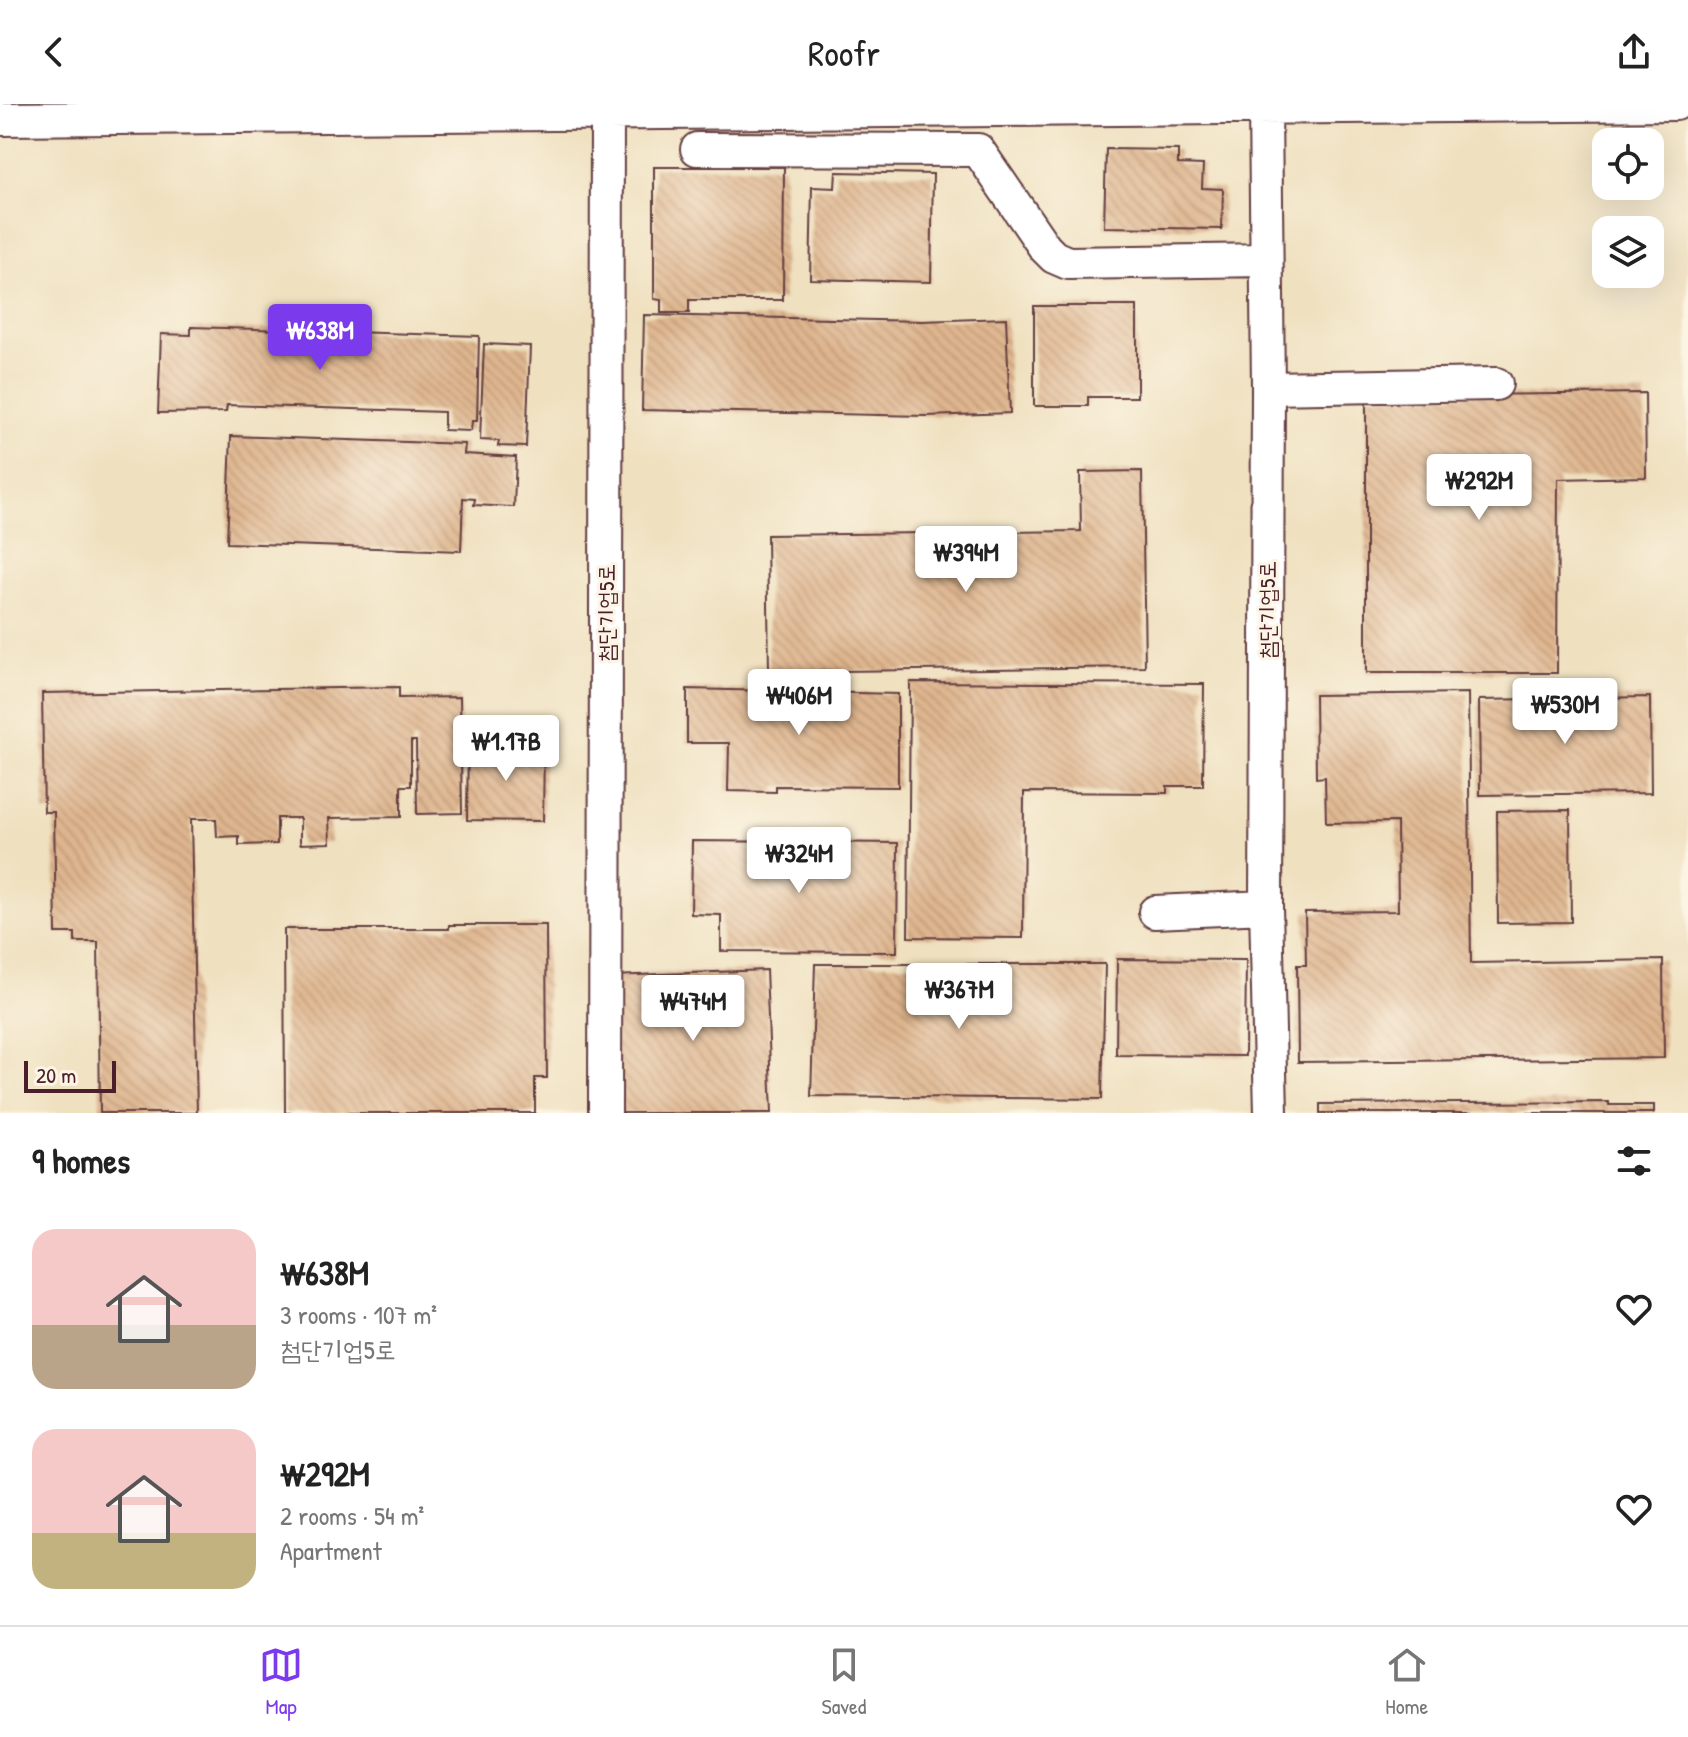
<!DOCTYPE html>
<html lang="en">
<head>
<meta charset="utf-8">
<style>
	body { margin:0; font-family:"Patrick Hand","Poor Story",sans-serif; background:#f2f2f2; color:#222; height:100vh; display:flex; flex-direction:column; font-size:30px; white-space:nowrap }
	* { box-sizing:border-box; margin:0 }
	p { font-size:26px; color:#767676 }
	.icon { flex:none; width:44px; height:44px; fill:none; stroke:currentColor; stroke-width:2; stroke-linecap:round; stroke-linejoin:round }
	.map { position:relative; height:1009px; overflow:hidden }
	.side { display:flex; flex-direction:column; background:#fff; flex:1 }
	.side>* { flex:none }
	.buttons { position:absolute; left:1592px; top:24px; display:grid; gap:16px }
	.buttons a { display:grid; place-items:center; width:72px; height:72px; border-radius:16px; background:#fff; box-shadow:0 8px 32px #0002; font-size:40px }
	.scale { position:absolute; left:24px; bottom:20px; width:92px; box-sizing:border-box; padding-left:8px; border:4px solid #4a1f2b; border-top:0; font-size:22px; line-height:28px; white-space:nowrap; color:#4a1f2b; -webkit-text-stroke:6px #fcf5e5; paint-order:stroke }
	.price { position:absolute; translate:-50% -68px; padding:0 18px; border-radius:8px; background:#fff; color:#222; font-size:26px; line-height:52px; filter:drop-shadow(0 2px 4px #0008) }
	.price::after { content:''; position:absolute; left:50%; top:48px; width:24px; height:18px; margin-left:-12px; background:inherit; clip-path:polygon(0 0,100% 0,50% 100%) }
	.price.selected { background:#7c3aed; color:#fff }
	ul { padding:0; list-style:none }
	li { display:flex; align-items:center; gap:24px; height:200px; padding:0 32px }
	li span { display:grid; place-items:center; flex:none; width:224px; height:160px; border-radius:24px; color:#555 }
	li>.icon { margin-inline-start:auto }
	span .icon { width:96px; height:96px; fill:#fffc; stroke-width:1 }
	li b { font-size:34px }
	h2 { display:flex; justify-content:space-between; align-items:center; height:96px; padding:0 32px; font-size:34px }
	header { display:flex; justify-content:space-between; align-items:center; height:104px; padding:0 32px; background:#fff; font-size:36px; font-weight:600 }
	.menu { display:flex; justify-content:space-around; align-items:center; height:112px; border-top:2px solid #e0e0e0; background:#fff; font-size:22px; color:#767676 }
	.menu a { display:grid; justify-items:center; gap:4px }
	.menu .selected { color:#7c3aed }
	.map>svg:first-child { display:block }
	.building { fill:url(#building-back-hatch) }
	.lines { fill:none; stroke-linecap:round; stroke-linejoin:round }
	.minor-casing { stroke:#633c41; stroke-width:36 }
	.minor { stroke:#fff; stroke-width:32 }
	.labels { text-anchor:middle; dominant-baseline:central; stroke-width:6; stroke-linejoin:round; paint-order:stroke }
	.street-label { font-size:22px; fill:#4a1f2b; stroke:#fcf5e5 }
</style>
</head>
<body>
<header><svg class="icon" aria-label="back" viewBox="0 0 24 24"><path d="M15 5l-7 7 7 7"/></svg>Roofr<svg class="icon" aria-label="share" viewBox="0 0 24 24"><path d="M12 15V3M7 8l5-5 5 5M5 13v7h14v-7"/></svg></header>
<div class="map">
<svg width="1688" height="1009" viewBox="0 0 1688 1009">
	<defs>
		<pattern id="building-back-hatch" width="6" height="6" patternUnits="userSpaceOnUse" patternTransform="scale(2)"><rect width="6" height="6" fill="#deb58e"/><path d="M-1 5l2 2M0 0l6 6M5-1l2 2" fill="none" stroke="#c09b7b"/></pattern>
	</defs>
	<rect width="100%" height="100%" fill="#fcf5e5"/>
	<filter id="ink" filterUnits="userSpaceOnUse"><feTurbulence type="fractalNoise" baseFrequency=".0125" numOctaves="2"/><feDisplacementMap in="SourceGraphic" scale="16" xChannelSelector="R" yChannelSelector="G"/><feConvolveMatrix kernelMatrix="1 2 1 2 8 2 1 2 1" color-interpolation-filters="sRGB"/></filter>
	<filter id="wash" filterUnits="userSpaceOnUse"><feTurbulence type="fractalNoise" baseFrequency=".006" numOctaves="4" result="noise"/><feDisplacementMap in="SourceGraphic" scale="32" xChannelSelector="R" yChannelSelector="G"/><feGaussianBlur stdDeviation="1.8" result="paint"/><feColorMatrix in="noise" values="0 0 0 0 0 0 0 0 0 0 0 0 0 0 0 0 0 1.4 0 .05"/><feComposite in="paint" operator="in"/></filter>
	<g filter="url(#wash)">
		<rect width="100%" height="100%" fill="#efe0bf"/>
		<g id="blocks">
			<path class="building" d="M 1106,45 L 1178,46 L 1178,60 L 1203,61 L 1202,84 L 1223,85 L 1222,125 L 1104,123 Z
				M 654,63 L 784,63 L 783,196 L 689,196 L 689,209 L 661,209 L 661,196 L 654,195 Z
				M 836,68 L 933,70 L 931,178 L 810,175 L 812,83 L 835,84 Z
				M 1034,202 L 1137,202 L 1137,293 L 1088,293 L 1088,302 L 1034,302 Z
				M 644,211 L 922,217 L 1006,214 L 1010,309 L 926,312 L 642,306 Z
				M 191,223 L 479,232 L 477,317 L 472,317 L 471,327 L 444,326 L 444,308 L 227,301 L 226,308 L 158,309 L 161,230 L 191,231 Z
				M 484,240 L 530,242 L 526,343 L 498,342 L 499,337 L 480,336 Z
				M 1645,289 L 1646,373 L 1558,375 L 1557,569 L 1366,569 L 1366,292 Z
				M 231,332 L 465,340 L 464,350 L 516,353 L 514,403 L 474,401 L 475,395 L 463,394 L 461,447 L 227,439 Z
				M 1142,367 L 1145,563 L 769,568 L 767,431 L 1081,427 L 1080,368 Z
				M 910,578 L 1204,580 L 1203,682 L 1167,682 L 1167,689 L 1024,688 L 1023,834 L 908,833 Z
				M 399,583 L 399,594 L 460,593 L 462,709 L 417,710 L 416,637 L 411,637 L 411,682 L 401,682 L 401,713 L 329,714 L 330,739 L 300,740 L 300,714 L 277,714 L 277,740 L 239,741 L 239,732 L 217,733 L 216,715 L 191,715 L 197,1009 L 100,1009 L 98,838 L 75,838 L 75,829 L 56,829 L 54,708 L 44,708 L 42,589 Z
				M 687,585 L 898,590 L 898,683 L 776,682 L 776,688 L 728,687 L 729,639 L 687,639 Z
				M 1468,589 L 1471,859 L 1663,856 L 1664,954 L 1298,958 L 1297,861 L 1306,861 L 1305,808 L 1398,807 L 1397,718 L 1326,719 L 1325,673 L 1316,674 L 1315,591 Z
				M 1650,593 L 1651,689 L 1480,691 L 1479,596 Z
				M 468,641 L 544,642 L 543,717 L 467,716 Z
				M 1570,706 L 1571,818 L 1498,819 L 1497,707 Z
				M 692,737 L 898,739 L 897,848 L 721,847 L 721,811 L 691,810 Z
				M 449,821 L 546,821 L 547,974 L 535,974 L 535,1009 L 285,1009 L 284,825 L 449,825 Z
				M 1117,855 L 1246,856 L 1245,952 L 1116,951 Z
				M 815,860 L 1105,860 L 1102,995 L 811,992 Z
				M 766,866 L 772,1009 L 618,1009 L 612,872 Z
				M 1609,998 L 1609,1001 L 1654,1001 L 1654,1009 L 1320,1009 L 1320,1000 Z"/>
		</g>
	</g>
	<g filter="url(#ink)">
		<use href="#blocks" fill-opacity="0" stroke="#633c41" stroke-width="2"/>
		<g class="lines">
			<g class="minor-casing">
				<path id="minor" d="M 1265,3 L 1268,284 L 1266,803 L 1271,1009
					M 0,15 L 1676,0
					M 697,45 L 978,46 L 1045,144 L 1054,153 L 1068,159 L 1266,156
					M 1268,284 L 1496,280
					M 1155,808 L 1266,803
					M 605,1009 L 607,10"/>
			</g>
			<use href="#minor" class="minor"/>
		</g>
	</g>
	<g class="labels">
		<g class="street-label">
			<text transform="translate(1267 506) rotate(-90)">첨단기업5로</text>
			<text transform="translate(606 509) rotate(-90)">첨단기업5로</text>
		</g>
	</g>
</svg>
<div class="buttons">
<a><svg class="icon" aria-label="locate" viewBox="0 0 24 24"><circle cx="12" cy="12" r="6"/><path d="M12 2v4M12 18v4M2 12h4M18 12h4"/></svg></a>
<a><svg class="icon" aria-label="layers" viewBox="0 0 24 24"><path d="M12 4l9 5-9 5-9-5zM3 14l9 5 9-5"/></svg></a>
</div>
<div class="scale">20 m</div>
<b class="price selected" style="left:320px;top:268px">₩638M</b>
<b class="price" style="left:1479px;top:418px">₩292M</b>
<b class="price" style="left:966px;top:490px">₩394M</b>
<b class="price" style="left:799px;top:633px">₩406M</b>
<b class="price" style="left:1565px;top:642px">₩530M</b>
<b class="price" style="left:506px;top:679px">₩1.17B</b>
<b class="price" style="left:799px;top:791px">₩324M</b>
<b class="price" style="left:959px;top:927px">₩367M</b>
<b class="price" style="left:693px;top:939px">₩474M</b>
</div>
<section class="side">
<h2>9 homes<svg class="icon" aria-label="filters" viewBox="0 0 24 24"><path d="M4 7h16M4 17h16"/><circle cx="9" cy="7" r="2"/><circle cx="15" cy="17" r="2"/></svg></h2>
<ul>
<li><span style="background:linear-gradient(#f6c9c9 60%,#b9a48a 0)"><svg class="icon" aria-label="home" viewBox="0 0 24 24"><path d="M3 11l9-7 9 7M6 9v11h12V9"/></svg></span><div><b>₩638M</b><p>3 rooms · 107 m²</p><p>첨단기업5로</p></div><svg class="icon" aria-label="heart" viewBox="0 0 24 24"><path d="M12 20l-8-8c-3-5 5-10 8-4 3-6 11-1 8 4z"/></svg></li>
<li><span style="background:linear-gradient(#f6c9c9 65%,#c2b280 0)"><svg class="icon" aria-label="home" viewBox="0 0 24 24"><path d="M3 11l9-7 9 7M6 9v11h12V9"/></svg></span><div><b>₩292M</b><p>2 rooms · 54 m²</p><p>Apartment</p></div><svg class="icon" aria-label="heart" viewBox="0 0 24 24"><path d="M12 20l-8-8c-3-5 5-10 8-4 3-6 11-1 8 4z"/></svg></li>
</ul>
</section>
<nav class="menu">
<a class="selected"><svg class="icon" aria-label="map" viewBox="0 0 24 24"><path d="M3 6l6-2 6 2 6-2v14l-6 2-6-2-6 2zM9 4v14M15 6v14"/></svg>Map</a>
<a><svg class="icon" aria-label="saved" viewBox="0 0 24 24"><path d="M7 4h10v16l-5-4-5 4z"/></svg>Saved</a>
<a><svg class="icon" aria-label="home" viewBox="0 0 24 24"><path d="M3 11l9-7 9 7M6 9v11h12V9"/></svg>Home</a>
</nav>
</body>
</html>
